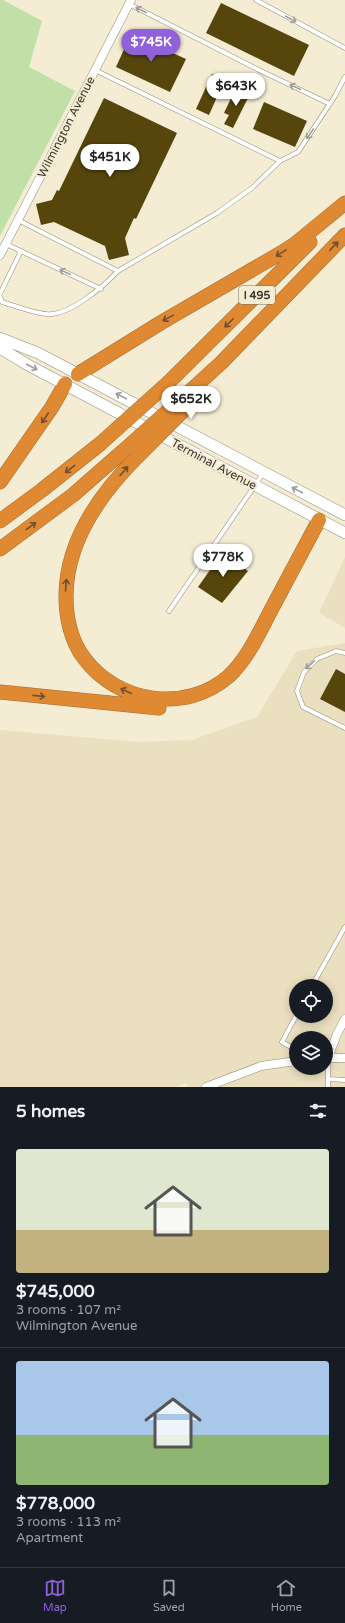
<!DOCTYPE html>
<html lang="en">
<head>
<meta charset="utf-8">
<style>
	body { margin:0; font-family:"Varela Round",sans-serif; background:#20242c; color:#f1f3f6; height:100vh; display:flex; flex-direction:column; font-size:15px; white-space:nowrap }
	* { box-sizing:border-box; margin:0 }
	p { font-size:13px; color:#9ea1a6 }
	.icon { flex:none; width:22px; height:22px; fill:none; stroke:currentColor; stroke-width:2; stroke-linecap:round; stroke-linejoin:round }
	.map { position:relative; height:1087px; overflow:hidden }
	.drawer { display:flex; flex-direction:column; background:#171b24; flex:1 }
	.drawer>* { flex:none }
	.tools { position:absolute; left:289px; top:979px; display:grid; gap:8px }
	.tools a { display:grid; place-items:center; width:44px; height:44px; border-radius:50%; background:#171b24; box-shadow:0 2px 10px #0003; font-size:20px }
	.price { position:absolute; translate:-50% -34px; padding:0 9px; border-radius:14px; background:#fff; color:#222; font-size:13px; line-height:26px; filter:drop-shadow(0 1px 2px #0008) }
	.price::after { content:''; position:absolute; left:50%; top:24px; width:12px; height:9px; margin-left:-6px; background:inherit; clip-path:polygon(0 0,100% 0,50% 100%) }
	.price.selected { background:#9061db; color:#fff }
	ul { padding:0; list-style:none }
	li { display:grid; align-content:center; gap:8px; height:212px; padding:0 16px }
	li+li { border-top:1px solid #363941 }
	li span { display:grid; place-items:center; height:124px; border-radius:4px; color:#555 }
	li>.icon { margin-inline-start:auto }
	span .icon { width:72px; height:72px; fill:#fffc; stroke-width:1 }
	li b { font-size:17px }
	h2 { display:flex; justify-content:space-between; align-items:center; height:48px; padding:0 16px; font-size:17px }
	.dock { display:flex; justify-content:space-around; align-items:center; height:56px; border-top:1px solid #363941; background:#171b24; font-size:11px; color:#9ea1a6 }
	.dock a { display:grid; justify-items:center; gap:2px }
	.dock .selected { color:#9061db }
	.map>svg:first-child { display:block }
	.built { fill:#eadfbf; fill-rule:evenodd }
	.green { fill:#c1e0a7 }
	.building { fill:#56460c }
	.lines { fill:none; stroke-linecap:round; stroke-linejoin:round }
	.lane-casing { stroke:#948c76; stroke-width:5 }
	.street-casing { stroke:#948c76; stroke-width:9 }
	.secondary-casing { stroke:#948c76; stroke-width:12 }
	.highway-casing { stroke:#a66d31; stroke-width:15 }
	.lane { stroke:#fff; stroke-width:4 }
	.street { stroke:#fff; stroke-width:8 }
	.secondary { stroke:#fff; stroke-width:11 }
	.highway { stroke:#df8932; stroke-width:14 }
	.highway-bridge-casing { stroke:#a66d31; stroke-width:15; stroke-linecap:butt }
	.highway-bridge { stroke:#df8932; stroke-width:14 }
	.oneway { stroke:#9d9c96 }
	.oneway2 { stroke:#6c502f }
	.labels { text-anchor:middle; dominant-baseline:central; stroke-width:4; stroke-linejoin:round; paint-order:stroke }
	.shield { fill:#f4ecd3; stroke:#726e60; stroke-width:1 }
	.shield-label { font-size:11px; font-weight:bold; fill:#3b382e }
	.street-label { font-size:12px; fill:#3b382e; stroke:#f4ecd3 }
</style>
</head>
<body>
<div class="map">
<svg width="345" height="1087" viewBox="0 0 345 1087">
	<rect width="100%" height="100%" fill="#f4ecd3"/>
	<path class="built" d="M 345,557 L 345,628 L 319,613 Z
		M 345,643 L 345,1087 L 187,1087 L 186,1083 L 175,1087 L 0,1087 L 0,730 L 139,742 L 192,740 L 257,717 L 297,651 ZM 296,986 L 326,986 L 326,1016 L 296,1016 ZM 296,1038 L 326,1038 L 326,1068 L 296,1068 Z"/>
	<path class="green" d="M 0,0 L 3,0 L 42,21 L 29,67 L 75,91 L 0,236 Z"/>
	<path class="building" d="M 221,3 L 309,45 L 294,76 L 206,33 Z
		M 131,34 L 186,59 L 170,92 L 116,67 Z
		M 212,74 L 225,79 L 209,115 L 196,109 Z
		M 243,88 L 251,92 L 233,128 L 224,124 L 229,115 L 224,113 L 233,94 L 238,97 Z
		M 104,98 L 177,133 L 136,219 L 134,218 L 125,238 L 129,255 L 109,260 L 105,246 L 54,222 L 41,225 L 36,204 L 52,200 L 57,190 L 59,191 Z
		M 264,102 L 307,121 L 295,147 L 253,129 Z
		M 222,553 L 248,571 L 222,603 L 198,587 Z
		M 336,669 L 345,674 L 345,712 L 320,699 Z"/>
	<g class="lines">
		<g class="lane-casing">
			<path id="lane" d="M 256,0 L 345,48
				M 129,4 L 261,71 L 330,104
				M 280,161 L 298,152 L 335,96 L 345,77
				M 18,220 L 118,271 L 217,213 L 252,188 L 280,161 L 95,70
				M 6,244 L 101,289
				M 0,294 L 21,251
				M 0,297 L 2,302 C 15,306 33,313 46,314 C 68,317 104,286 118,271
				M 169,611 L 264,472
				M 345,653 L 336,651 L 317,659 L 304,672 L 297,691 L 303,707 L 345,728
				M 312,986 L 345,927
				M 296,1016 L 282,1042 L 296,1050
				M 328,1058 L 328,1087
				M 328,1079 L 345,1080"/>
		</g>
		<g class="street-casing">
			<path id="street" d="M 0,255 L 131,0
				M 326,1058 L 345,1058
				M 328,1058 L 337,1034 L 345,1019
				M 206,1087 L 261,1066 L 296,1061"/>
		</g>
		<g class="secondary-casing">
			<path id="secondary" d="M 0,338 L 38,353 L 78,374 L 345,515
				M 0,348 L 28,365 L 345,533"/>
		</g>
		<g class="highway-casing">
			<path id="highway" d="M 78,374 L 162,322 L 281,253 L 295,244 L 345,203
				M 169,382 L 310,242
				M 188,393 L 221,363 L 345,235
				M 137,457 C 101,493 66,542 66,596 C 66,617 71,641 84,658 C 117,703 186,714 229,676 C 248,658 259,633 271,610 C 287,580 303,550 319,520
				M 0,482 L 52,407 L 65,384
				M 0,521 L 42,490 L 100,444
				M 0,549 L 73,495 L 121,453
				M 0,692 L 159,708"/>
		</g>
		<use href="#lane" class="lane"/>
		<use href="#street" class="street"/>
		<use href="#secondary" class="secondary"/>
		<use href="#highway" class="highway"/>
		<g class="highway-bridge-casing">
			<path id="highway-bridge" d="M 100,444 L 169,382
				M 121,453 L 188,393
				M 137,457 L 185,409"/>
		</g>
		<use href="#highway-bridge" class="highway-bridge"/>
	</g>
	<defs><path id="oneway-shaft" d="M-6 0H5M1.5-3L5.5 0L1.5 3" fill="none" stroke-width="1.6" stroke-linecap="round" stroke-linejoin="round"/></defs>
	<g class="oneway">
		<use href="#oneway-shaft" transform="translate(141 10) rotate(-153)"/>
		<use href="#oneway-shaft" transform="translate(291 19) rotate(28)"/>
		<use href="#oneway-shaft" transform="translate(295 87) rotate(-155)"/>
		<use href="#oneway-shaft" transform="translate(310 134) rotate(124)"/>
		<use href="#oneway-shaft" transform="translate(65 272) rotate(-155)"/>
		<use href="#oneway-shaft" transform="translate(32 367) rotate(28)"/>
		<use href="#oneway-shaft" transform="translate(121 396) rotate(-152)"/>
		<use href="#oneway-shaft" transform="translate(297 490) rotate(-152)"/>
		<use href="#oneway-shaft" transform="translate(310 665) rotate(137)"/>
	</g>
	<g class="oneway2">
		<use href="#oneway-shaft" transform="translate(334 246) rotate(-46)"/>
		<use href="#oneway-shaft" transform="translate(281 253) rotate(148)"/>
		<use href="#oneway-shaft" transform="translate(168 318) rotate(151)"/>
		<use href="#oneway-shaft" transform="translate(229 323) rotate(135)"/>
		<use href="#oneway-shaft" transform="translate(45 418) rotate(124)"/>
		<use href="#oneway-shaft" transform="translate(70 469) rotate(142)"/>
		<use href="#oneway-shaft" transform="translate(124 471) rotate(-49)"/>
		<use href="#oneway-shaft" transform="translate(31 526) rotate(-36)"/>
		<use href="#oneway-shaft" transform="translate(66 585) rotate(-85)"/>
		<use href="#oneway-shaft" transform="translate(126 691) rotate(-155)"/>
		<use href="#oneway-shaft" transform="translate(39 696) rotate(6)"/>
	</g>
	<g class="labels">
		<rect class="shield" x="239" y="286" width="36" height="18" rx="3"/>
		<g class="shield-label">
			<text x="257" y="295">I 495</text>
		</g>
		<g class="street-label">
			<text transform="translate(66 127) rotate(-63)">Wilmington Avenue</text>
			<text transform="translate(214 464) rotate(28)">Terminal Avenue</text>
		</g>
	</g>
</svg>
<div class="tools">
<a><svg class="icon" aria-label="locate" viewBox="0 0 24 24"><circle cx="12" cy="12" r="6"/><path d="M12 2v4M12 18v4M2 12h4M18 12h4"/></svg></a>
<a><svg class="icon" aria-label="layers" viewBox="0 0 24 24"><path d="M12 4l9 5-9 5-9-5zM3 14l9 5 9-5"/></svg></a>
</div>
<b class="price selected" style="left:151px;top:63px">$745K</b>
<b class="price" style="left:236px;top:107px">$643K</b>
<b class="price" style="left:110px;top:178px">$451K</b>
<b class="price" style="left:191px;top:420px">$652K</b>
<b class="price" style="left:223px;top:578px">$778K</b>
</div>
<section class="drawer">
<h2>5 homes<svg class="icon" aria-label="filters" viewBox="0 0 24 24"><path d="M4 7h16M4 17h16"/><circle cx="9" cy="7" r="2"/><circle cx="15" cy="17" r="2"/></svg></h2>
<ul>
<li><span style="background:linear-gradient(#dfe7d0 65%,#c2b280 0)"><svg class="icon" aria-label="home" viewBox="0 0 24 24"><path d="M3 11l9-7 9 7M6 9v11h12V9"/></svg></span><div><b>$745,000</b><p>3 rooms · 107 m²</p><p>Wilmington Avenue</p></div></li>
<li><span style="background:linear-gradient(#a9c7e8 60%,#8fb573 0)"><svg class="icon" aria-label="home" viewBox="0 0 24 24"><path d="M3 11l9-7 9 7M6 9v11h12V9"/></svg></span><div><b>$778,000</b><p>3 rooms · 113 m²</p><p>Apartment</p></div></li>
</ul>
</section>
<nav class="dock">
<a class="selected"><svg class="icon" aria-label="map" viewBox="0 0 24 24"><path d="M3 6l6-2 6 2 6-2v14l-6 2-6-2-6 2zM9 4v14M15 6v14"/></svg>Map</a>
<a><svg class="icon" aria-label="saved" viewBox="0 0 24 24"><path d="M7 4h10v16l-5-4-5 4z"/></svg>Saved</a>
<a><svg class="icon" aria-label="home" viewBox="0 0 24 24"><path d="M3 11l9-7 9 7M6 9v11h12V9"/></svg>Home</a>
</nav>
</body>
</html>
